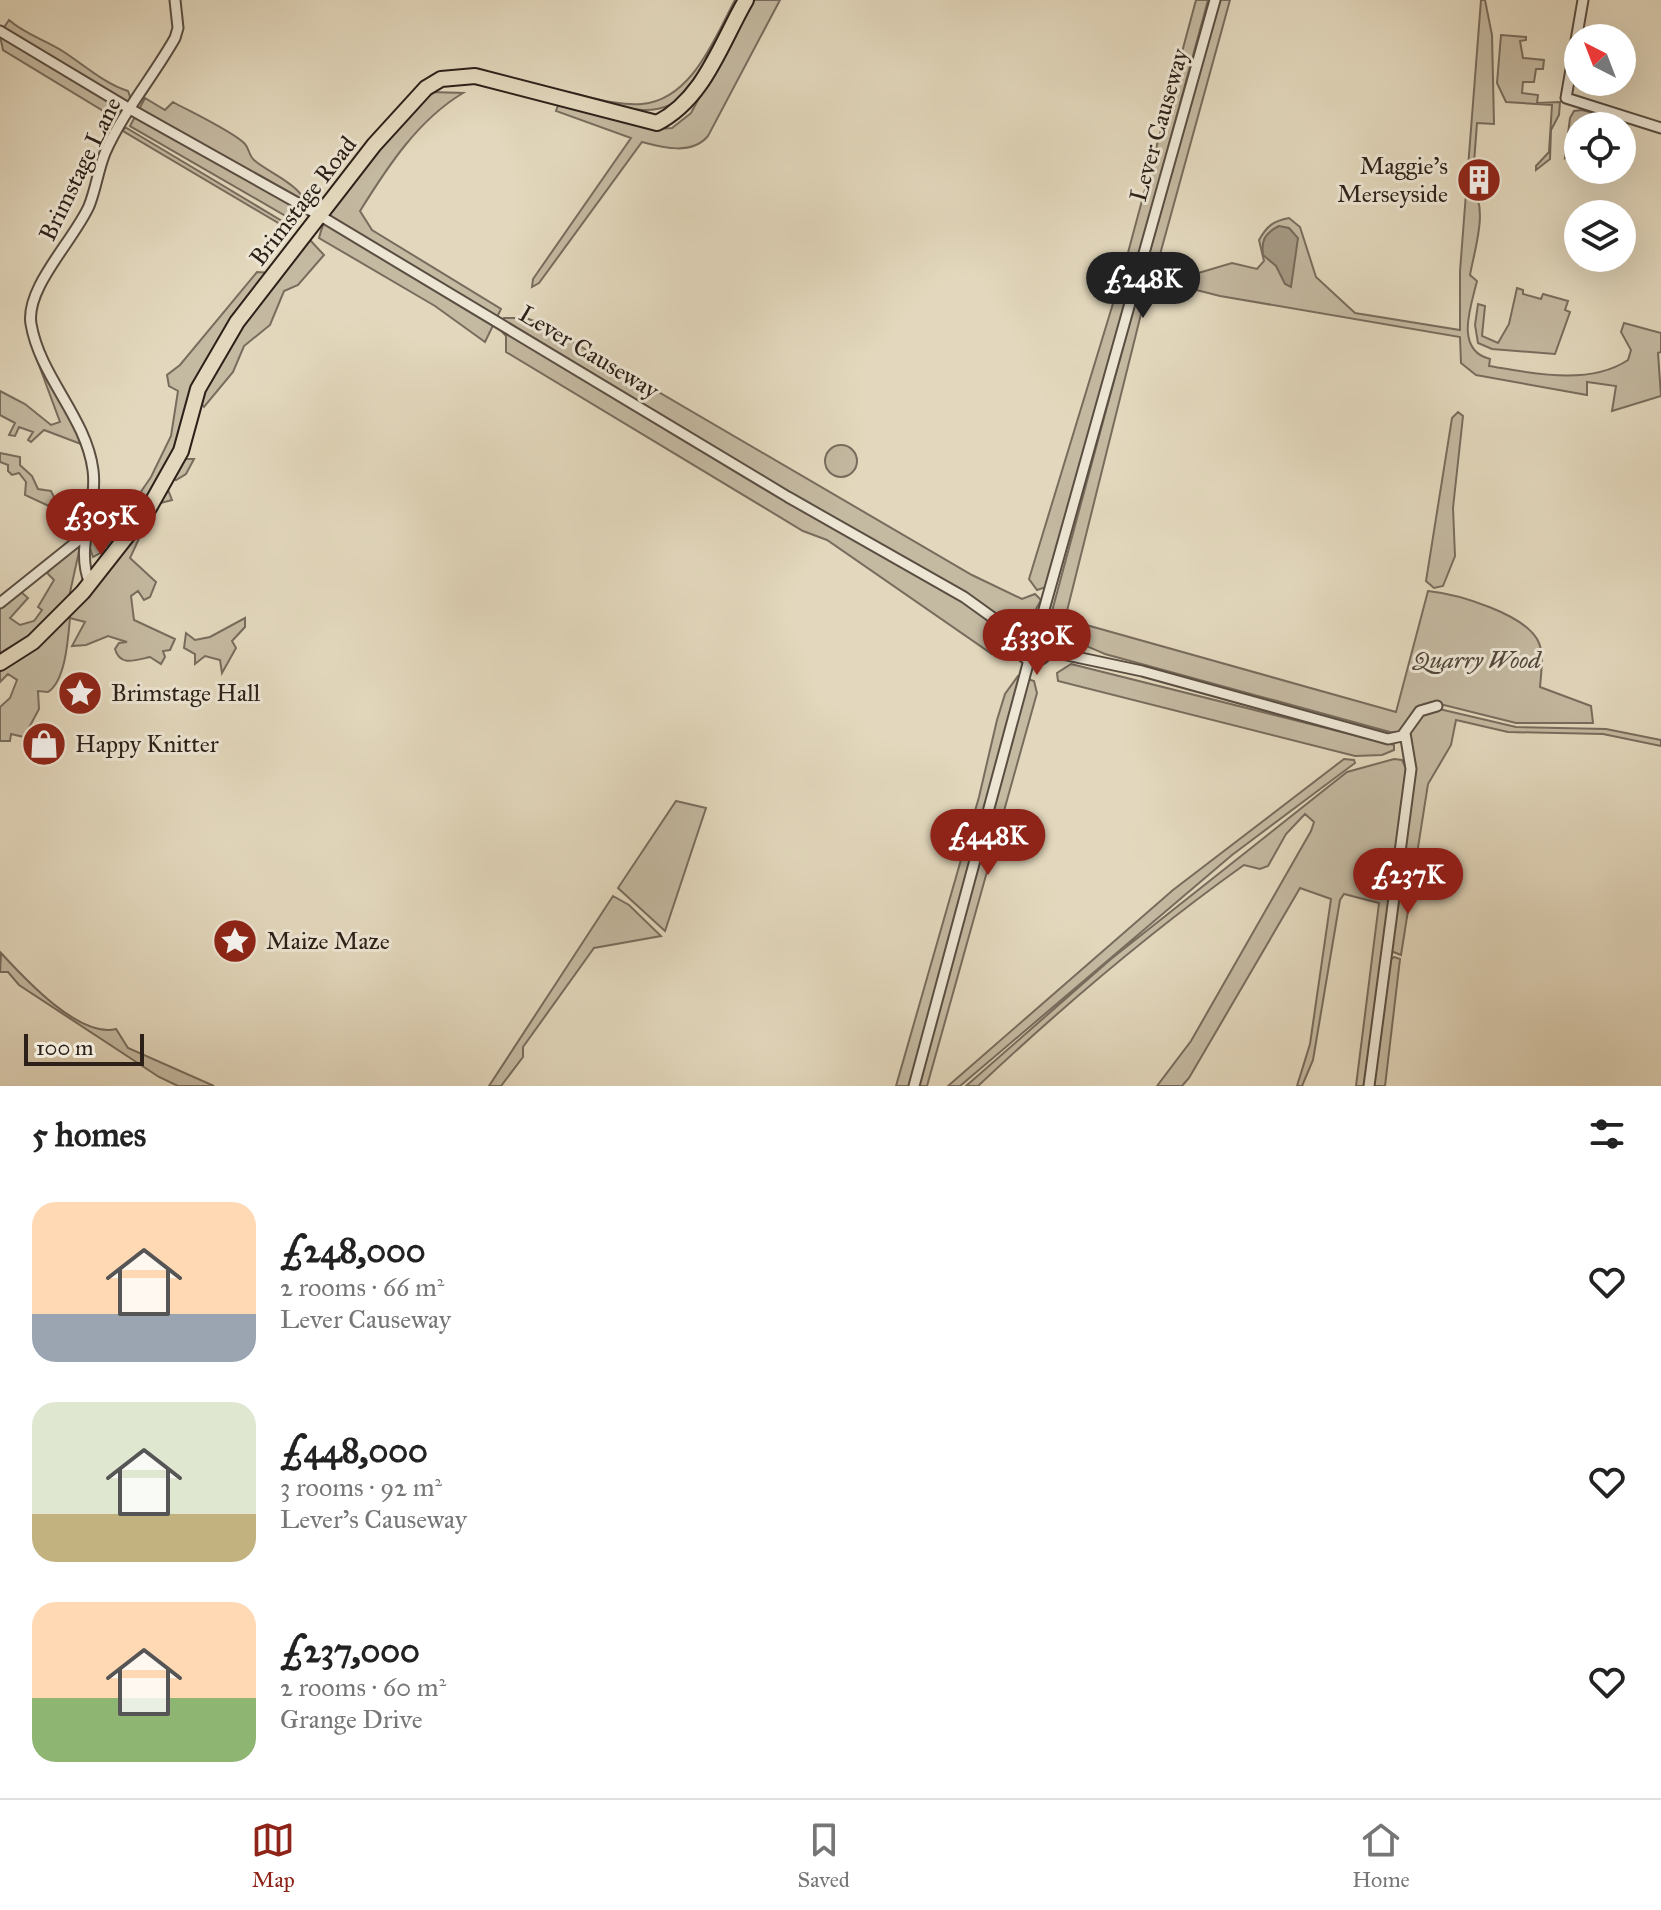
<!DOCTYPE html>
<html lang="en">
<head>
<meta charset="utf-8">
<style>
	body { margin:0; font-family:"IM FELL Great Primer",serif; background:#f2f2f2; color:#222; height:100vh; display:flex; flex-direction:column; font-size:30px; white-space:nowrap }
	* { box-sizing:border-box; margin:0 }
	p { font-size:26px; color:#767676 }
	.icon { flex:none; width:44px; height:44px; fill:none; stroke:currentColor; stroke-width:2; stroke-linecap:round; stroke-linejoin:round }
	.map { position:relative; height:1086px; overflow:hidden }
	.sheet { display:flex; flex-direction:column; background:#fff; flex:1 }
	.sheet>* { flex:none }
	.needle { width:52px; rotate:318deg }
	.fabs { position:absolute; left:1564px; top:24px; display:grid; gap:16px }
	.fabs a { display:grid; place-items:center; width:72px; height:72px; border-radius:50%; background:#fff; box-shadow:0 8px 32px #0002; font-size:40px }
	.scale { position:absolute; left:24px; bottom:20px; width:120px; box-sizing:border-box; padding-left:8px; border:4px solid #2c2019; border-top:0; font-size:22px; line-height:28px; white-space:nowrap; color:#2c2019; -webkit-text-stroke:6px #ede6d4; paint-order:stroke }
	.price { position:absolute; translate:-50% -68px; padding:0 18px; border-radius:28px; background:#8f2418; color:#fff; font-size:26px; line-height:52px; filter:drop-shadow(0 2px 4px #0008) }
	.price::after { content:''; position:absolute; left:50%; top:48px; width:24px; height:18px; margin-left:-12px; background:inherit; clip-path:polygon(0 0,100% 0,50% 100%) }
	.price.current { background:#222; color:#fff }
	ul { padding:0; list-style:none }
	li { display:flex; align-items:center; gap:24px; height:200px; padding:0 32px }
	li span { display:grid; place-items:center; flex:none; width:224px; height:160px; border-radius:24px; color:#555 }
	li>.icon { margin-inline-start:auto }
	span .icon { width:96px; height:96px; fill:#fffc; stroke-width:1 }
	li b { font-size:34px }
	h2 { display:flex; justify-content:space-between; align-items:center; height:96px; padding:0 32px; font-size:34px }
	.tabs { display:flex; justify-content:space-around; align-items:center; height:112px; border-top:2px solid #e0e0e0; background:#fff; font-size:22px; color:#767676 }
	.tabs a { display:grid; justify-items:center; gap:4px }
	.tabs .current { color:#8f2418 }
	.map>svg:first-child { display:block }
	.green { fill:#c4b9a1; stroke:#786c5d; stroke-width:2 }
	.water { fill:#a59985; stroke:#75695a; stroke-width:2 }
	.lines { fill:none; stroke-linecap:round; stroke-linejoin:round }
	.street-casing { stroke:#5a4e42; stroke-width:13 }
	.primary-casing { stroke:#2c2019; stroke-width:18 }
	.street { stroke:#ede6d4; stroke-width:9 }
	.primary { stroke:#e3d8bd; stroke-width:14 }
	.labels { text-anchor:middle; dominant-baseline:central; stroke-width:6; stroke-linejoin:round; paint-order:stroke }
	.street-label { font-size:24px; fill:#2c2019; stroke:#ede6d4 }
	.poi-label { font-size:24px; fill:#2c2019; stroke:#ede6d4; text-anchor:start }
	.park-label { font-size:24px; font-style:italic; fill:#52463b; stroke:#ede6d4 }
</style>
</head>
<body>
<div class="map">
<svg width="1661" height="1086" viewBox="0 0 1661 1086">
	<rect width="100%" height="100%" fill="#e3d8bd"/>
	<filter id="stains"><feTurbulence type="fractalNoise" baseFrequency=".0025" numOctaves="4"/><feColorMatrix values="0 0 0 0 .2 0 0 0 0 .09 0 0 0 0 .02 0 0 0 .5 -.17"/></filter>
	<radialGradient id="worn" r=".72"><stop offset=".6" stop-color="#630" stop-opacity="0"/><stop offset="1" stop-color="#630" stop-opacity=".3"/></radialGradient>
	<path class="green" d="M 735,0 L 691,89 C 658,128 609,103 568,92 C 591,97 618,106 642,104 C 692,100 715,37 735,0 Z
		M 752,0 L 780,0 L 708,136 C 692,155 664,148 642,142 L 539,283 L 532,287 L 533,279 L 631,138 L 556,111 L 559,103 L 658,129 L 672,128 L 691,113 Z
		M 1196,0 L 1208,0 L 1138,259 L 1130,263 L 1126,260 Z
		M 1220,0 L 1230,0 L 1156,269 L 1159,272 L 1195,274 L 1232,263 L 1257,269 L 1264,261 L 1259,240 C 1267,226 1273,221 1289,218 L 1300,227 L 1316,277 L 1355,313 L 1460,330 L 1460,271 L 1481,0 L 1485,0 L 1492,35 L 1494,124 L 1477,123 L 1472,189 C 1489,207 1474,252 1470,275 L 1477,281 C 1471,306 1454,350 1490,359 L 1489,366 C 1532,373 1589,386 1628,360 L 1631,350 L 1621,332 L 1624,323 L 1661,333 L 1661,352 L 1658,353 L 1661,396 L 1612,411 L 1616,386 L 1587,382 L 1587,395 L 1476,375 L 1461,363 L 1460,337 L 1220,296 L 1149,278 L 1146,265 Z
		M 9,20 C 26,35 46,40 64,52 C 84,65 105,84 128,91 L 132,102 L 129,107 L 3,29 Z
		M 1501,35 L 1526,37 L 1526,40 L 1520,41 L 1523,58 L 1544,60 L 1543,69 L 1536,69 L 1534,82 L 1523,82 L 1522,93 L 1538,95 L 1537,103 L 1560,102 L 1559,115 L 1551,130 L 1550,159 L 1536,170 L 1536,166 L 1549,152 L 1552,105 L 1506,102 L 1497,83 Z
		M 0,36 L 112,102 L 122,109 L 120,112 L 105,112 L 3,50 Z
		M 431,92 L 463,93 C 418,120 388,166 360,211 L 372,230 L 501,309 L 485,342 L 435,306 L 319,238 C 331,187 395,131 431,92 Z
		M 145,98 L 165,110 L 173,102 C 189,111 234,132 245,144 C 249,148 249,156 254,160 C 271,176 325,192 296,222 L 130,126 Z
		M 1582,110 L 1615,119 L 1613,126 L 1578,126 L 1578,149 L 1565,158 L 1570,118 L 1574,111 Z
		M 125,127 L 287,224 L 285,227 L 123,131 Z
		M 310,240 L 324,255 L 298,285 L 284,291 L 270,325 L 244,346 L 233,372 L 204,407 L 194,394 L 183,459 L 194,459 L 186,474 L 176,480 L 166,475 L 163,477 L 172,500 L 157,504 L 145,500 L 107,545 L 109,548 L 93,557 L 88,542 L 92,515 L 106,517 L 136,505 L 131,495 L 138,496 L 151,477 L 171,436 L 178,391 L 169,386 L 167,375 L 180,365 L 257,272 L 272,273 Z
		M 1122,274 L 1131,282 L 1046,587 L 1037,590 L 1029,579 Z
		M 1140,284 L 1148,286 L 1065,619 L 1396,712 L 1428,591 C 1457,594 1527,614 1539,643 C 1544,655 1541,674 1540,687 L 1591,706 L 1593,723 L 1516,723 L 1432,702 L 1416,707 L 1398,733 L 1390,732 L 1105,654 C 1083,644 1061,639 1051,615 Z
		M 1517,288 L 1523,290 L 1523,294 L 1541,299 L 1543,294 L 1568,301 L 1565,310 L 1570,312 L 1555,354 L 1492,349 L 1478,343 L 1475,325 L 1478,304 L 1485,306 L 1482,336 L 1498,343 L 1509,324 Z
		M 504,318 L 526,318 L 542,324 L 972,575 L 1022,599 L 1035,594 L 1041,600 C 1027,625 1019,642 992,654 L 827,540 L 803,531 L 506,352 L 506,336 L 498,327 Z
		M 33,349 L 77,433 L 81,444 L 44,430 L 31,442 L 28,440 L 33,432 L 19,427 L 15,436 L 9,435 L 15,423 L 0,415 L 0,391 L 25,404 L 51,425 L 60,422 Z
		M 1458,412 L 1463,416 L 1453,508 L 1455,556 L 1443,586 L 1434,588 L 1426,581 L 1452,418 Z
		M825 461a16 16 0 1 1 32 0a16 16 0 1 1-32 0Z
		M 0,453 L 20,457 L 20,465 L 32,476 L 38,489 L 51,491 L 57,503 L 67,504 L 67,497 L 85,492 L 85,521 L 81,524 L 53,518 L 51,507 L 25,495 L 26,482 L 19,473 L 12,475 L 8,471 L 8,465 L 0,462 Z
		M 140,529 L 143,530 L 130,558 L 156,582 L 150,597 L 144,600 L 138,591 L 131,596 L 134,620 L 175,639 L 170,650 L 163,651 L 165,657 L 161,664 L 150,657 C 136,660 120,667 115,649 L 119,643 L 127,642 L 108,636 L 86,645 L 72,646 L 85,622 L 70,618 C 68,638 66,680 48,692 L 38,691 L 39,709 L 24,737 L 11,734 L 10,741 L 0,741 L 0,707 L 10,698 L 17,680 L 8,674 L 0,682 L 0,667 Z
		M 75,545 L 80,547 L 69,597 L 36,633 L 0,658 L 0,608 L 20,591 L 28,598 L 10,618 L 20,625 L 34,621 L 42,610 L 38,607 L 54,580 L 47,573 Z
		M 245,618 L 245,627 L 232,641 L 236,648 L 222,673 L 220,660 L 205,656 L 195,664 L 195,654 L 184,648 L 186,633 L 195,640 L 210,637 Z
		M 1071,664 L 1394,745 L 1394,750 L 1382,755 L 1355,756 L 1058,681 L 1057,673 Z
		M 1018,676 L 1034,681 L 1037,693 L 927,1086 L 896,1086 L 979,797 L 997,720 L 1005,694 Z
		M 1435,708 L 1516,727 L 1606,729 L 1661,740 L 1661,746 L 1603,734 L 1508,732 L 1456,720 L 1451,745 L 1428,784 L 1401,955 L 1391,951 L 1414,767 L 1410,734 L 1421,714 Z
		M 1344,759 L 1354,760 L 1355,763 L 1232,855 L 960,1086 L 948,1086 L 1173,890 Z
		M 1394,759 L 1402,760 L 1406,768 L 1365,1086 L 1356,1086 L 1379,903 L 1344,894 L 1340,900 L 1313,1060 L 1302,1086 L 1297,1086 L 1310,1044 L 1331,899 L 1300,888 L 1189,1078 L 1182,1086 L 1157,1086 L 1191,1041 L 1311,831 L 1314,822 L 1305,814 L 1286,834 L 1268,866 L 1260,869 L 1244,865 C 1150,932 1062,1007 978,1086 L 966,1086 L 1111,959 L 1347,772 Z
		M 676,801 L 706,808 L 665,931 L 618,888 Z
		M 613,896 L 629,905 L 661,936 L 594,948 L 523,1047 L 523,1057 L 501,1086 L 489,1086 Z
		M 1,953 C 25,979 79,1038 116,1029 L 128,1048 L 214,1086 L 178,1086 L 159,1077 L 19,985 L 8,972 L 0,972 Z
		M 1394,957 L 1400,959 L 1385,1086 L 1372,1086 L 1390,960 Z"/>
	<path class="water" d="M 1279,226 L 1289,228 L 1298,238 L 1291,287 L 1285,284 L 1276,266 L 1263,255 C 1261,240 1265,233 1279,226 Z"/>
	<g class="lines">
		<g class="street-casing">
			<path id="street" d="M 1583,0 L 1566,98 L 1661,128
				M 0,31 L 130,109 L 319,215 L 788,497 L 964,597 L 1021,638
				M 90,584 C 74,545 98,509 93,470 C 86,417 40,377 31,324 C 25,288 74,240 89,206 C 96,189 98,170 105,153 C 123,112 153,77 175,38 L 178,28 L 175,0
				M 0,603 L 85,535
				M 1038,631 L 1215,0
				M1019 646a15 15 0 1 1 30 0a15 15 0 1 1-30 0Z
				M 1048,651 L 1142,671 L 1388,739 L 1402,736 L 1420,711 L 1437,706
				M 914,1086 L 1029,660
				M 1369,1086 L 1411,769 L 1405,733"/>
		</g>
		<g class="primary-casing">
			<path id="primary" d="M 0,663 L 33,642 L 83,592 L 149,508 L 181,451 L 198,389 L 237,322 L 374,145 L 426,88 L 441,79 L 475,76 L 657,123 C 704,99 720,45 746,0"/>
		</g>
		<use href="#street" class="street"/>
		<use href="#primary" class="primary"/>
	</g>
	<defs>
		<g id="building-disc" transform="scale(2.3)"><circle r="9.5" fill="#8f2418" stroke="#ede6d4"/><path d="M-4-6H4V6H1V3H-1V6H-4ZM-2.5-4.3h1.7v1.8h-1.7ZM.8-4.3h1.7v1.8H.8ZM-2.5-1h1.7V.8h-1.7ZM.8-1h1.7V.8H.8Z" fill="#fff"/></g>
		<g id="sight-disc" transform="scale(2.3)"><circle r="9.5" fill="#8f2418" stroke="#ede6d4"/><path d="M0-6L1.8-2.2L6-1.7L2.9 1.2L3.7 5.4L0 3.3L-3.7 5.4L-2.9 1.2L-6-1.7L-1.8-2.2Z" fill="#fff"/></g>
		<g id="shop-disc" transform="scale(2.3)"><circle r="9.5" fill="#8f2418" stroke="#ede6d4"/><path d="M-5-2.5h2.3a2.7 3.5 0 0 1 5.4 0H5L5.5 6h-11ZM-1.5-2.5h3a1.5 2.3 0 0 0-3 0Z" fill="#fff"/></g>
	</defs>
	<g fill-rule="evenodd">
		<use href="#building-disc" x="1479" y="180"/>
		<use href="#sight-disc" x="80" y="693"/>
		<use href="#shop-disc" x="44" y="744"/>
		<use href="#sight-disc" x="235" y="941"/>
	</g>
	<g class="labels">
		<g class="street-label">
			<text transform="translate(1159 125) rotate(-74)">Lever Causeway</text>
			<text transform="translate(80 169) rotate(-64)">Brimstage Lane</text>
			<text transform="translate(303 201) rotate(-52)">Brimstage Road</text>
			<text transform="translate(589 352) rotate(31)">Lever Causeway</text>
		</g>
		<g class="poi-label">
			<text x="1448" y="166" text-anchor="end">Maggie's<tspan x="1448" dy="28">Merseyside</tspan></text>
			<text x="111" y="693">Brimstage Hall</text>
			<text x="75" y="744">Happy Knitter</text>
			<text x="266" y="941">Maize Maze</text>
		</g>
		<g class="park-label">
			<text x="1477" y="660">Quarry Wood</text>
		</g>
	</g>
	<rect width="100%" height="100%" filter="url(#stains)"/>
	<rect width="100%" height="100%" fill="url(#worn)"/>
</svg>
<div class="fabs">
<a><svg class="needle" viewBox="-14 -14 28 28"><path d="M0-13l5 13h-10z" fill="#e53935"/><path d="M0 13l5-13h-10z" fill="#767676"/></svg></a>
<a><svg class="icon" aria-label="locate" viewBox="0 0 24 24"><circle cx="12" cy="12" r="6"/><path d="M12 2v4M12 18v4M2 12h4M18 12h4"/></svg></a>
<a><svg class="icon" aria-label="layers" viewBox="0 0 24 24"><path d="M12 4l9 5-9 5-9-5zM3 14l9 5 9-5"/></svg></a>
</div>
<div class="scale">100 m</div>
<b class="price current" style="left:1143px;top:320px">£248K</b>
<b class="price" style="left:101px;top:557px">£305K</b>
<b class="price" style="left:1037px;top:677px">£330K</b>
<b class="price" style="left:988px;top:877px">£448K</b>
<b class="price" style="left:1408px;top:916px">£237K</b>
</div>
<section class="sheet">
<h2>5 homes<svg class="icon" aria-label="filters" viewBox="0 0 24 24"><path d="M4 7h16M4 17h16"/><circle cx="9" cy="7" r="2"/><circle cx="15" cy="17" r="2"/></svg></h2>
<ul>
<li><span style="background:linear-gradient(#ffd9b3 70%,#9aa5b1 0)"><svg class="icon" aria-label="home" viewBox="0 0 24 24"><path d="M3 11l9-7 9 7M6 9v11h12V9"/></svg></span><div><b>£248,000</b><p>2 rooms · 66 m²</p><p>Lever Causeway</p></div><svg class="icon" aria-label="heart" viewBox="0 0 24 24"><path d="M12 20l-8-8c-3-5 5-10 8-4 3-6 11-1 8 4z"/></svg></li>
<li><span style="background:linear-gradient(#dfe7d0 70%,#c2b280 0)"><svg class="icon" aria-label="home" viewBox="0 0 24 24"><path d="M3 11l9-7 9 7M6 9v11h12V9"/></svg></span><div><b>£448,000</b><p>3 rooms · 92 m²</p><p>Lever's Causeway</p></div><svg class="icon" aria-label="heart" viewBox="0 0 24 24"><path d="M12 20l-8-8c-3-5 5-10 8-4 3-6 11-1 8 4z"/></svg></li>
<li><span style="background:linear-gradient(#ffd9b3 60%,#8fb573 0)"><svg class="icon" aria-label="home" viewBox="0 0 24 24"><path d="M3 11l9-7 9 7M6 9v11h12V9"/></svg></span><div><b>£237,000</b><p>2 rooms · 60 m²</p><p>Grange Drive</p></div><svg class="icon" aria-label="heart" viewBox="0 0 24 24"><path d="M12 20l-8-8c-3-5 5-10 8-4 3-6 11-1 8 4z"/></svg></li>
</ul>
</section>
<nav class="tabs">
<a class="current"><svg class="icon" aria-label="map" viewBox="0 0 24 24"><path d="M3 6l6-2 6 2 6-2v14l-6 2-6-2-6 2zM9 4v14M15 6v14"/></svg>Map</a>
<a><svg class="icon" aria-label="saved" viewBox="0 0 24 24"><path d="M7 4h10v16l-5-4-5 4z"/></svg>Saved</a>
<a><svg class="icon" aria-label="home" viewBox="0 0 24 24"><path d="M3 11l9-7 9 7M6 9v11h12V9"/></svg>Home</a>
</nav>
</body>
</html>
